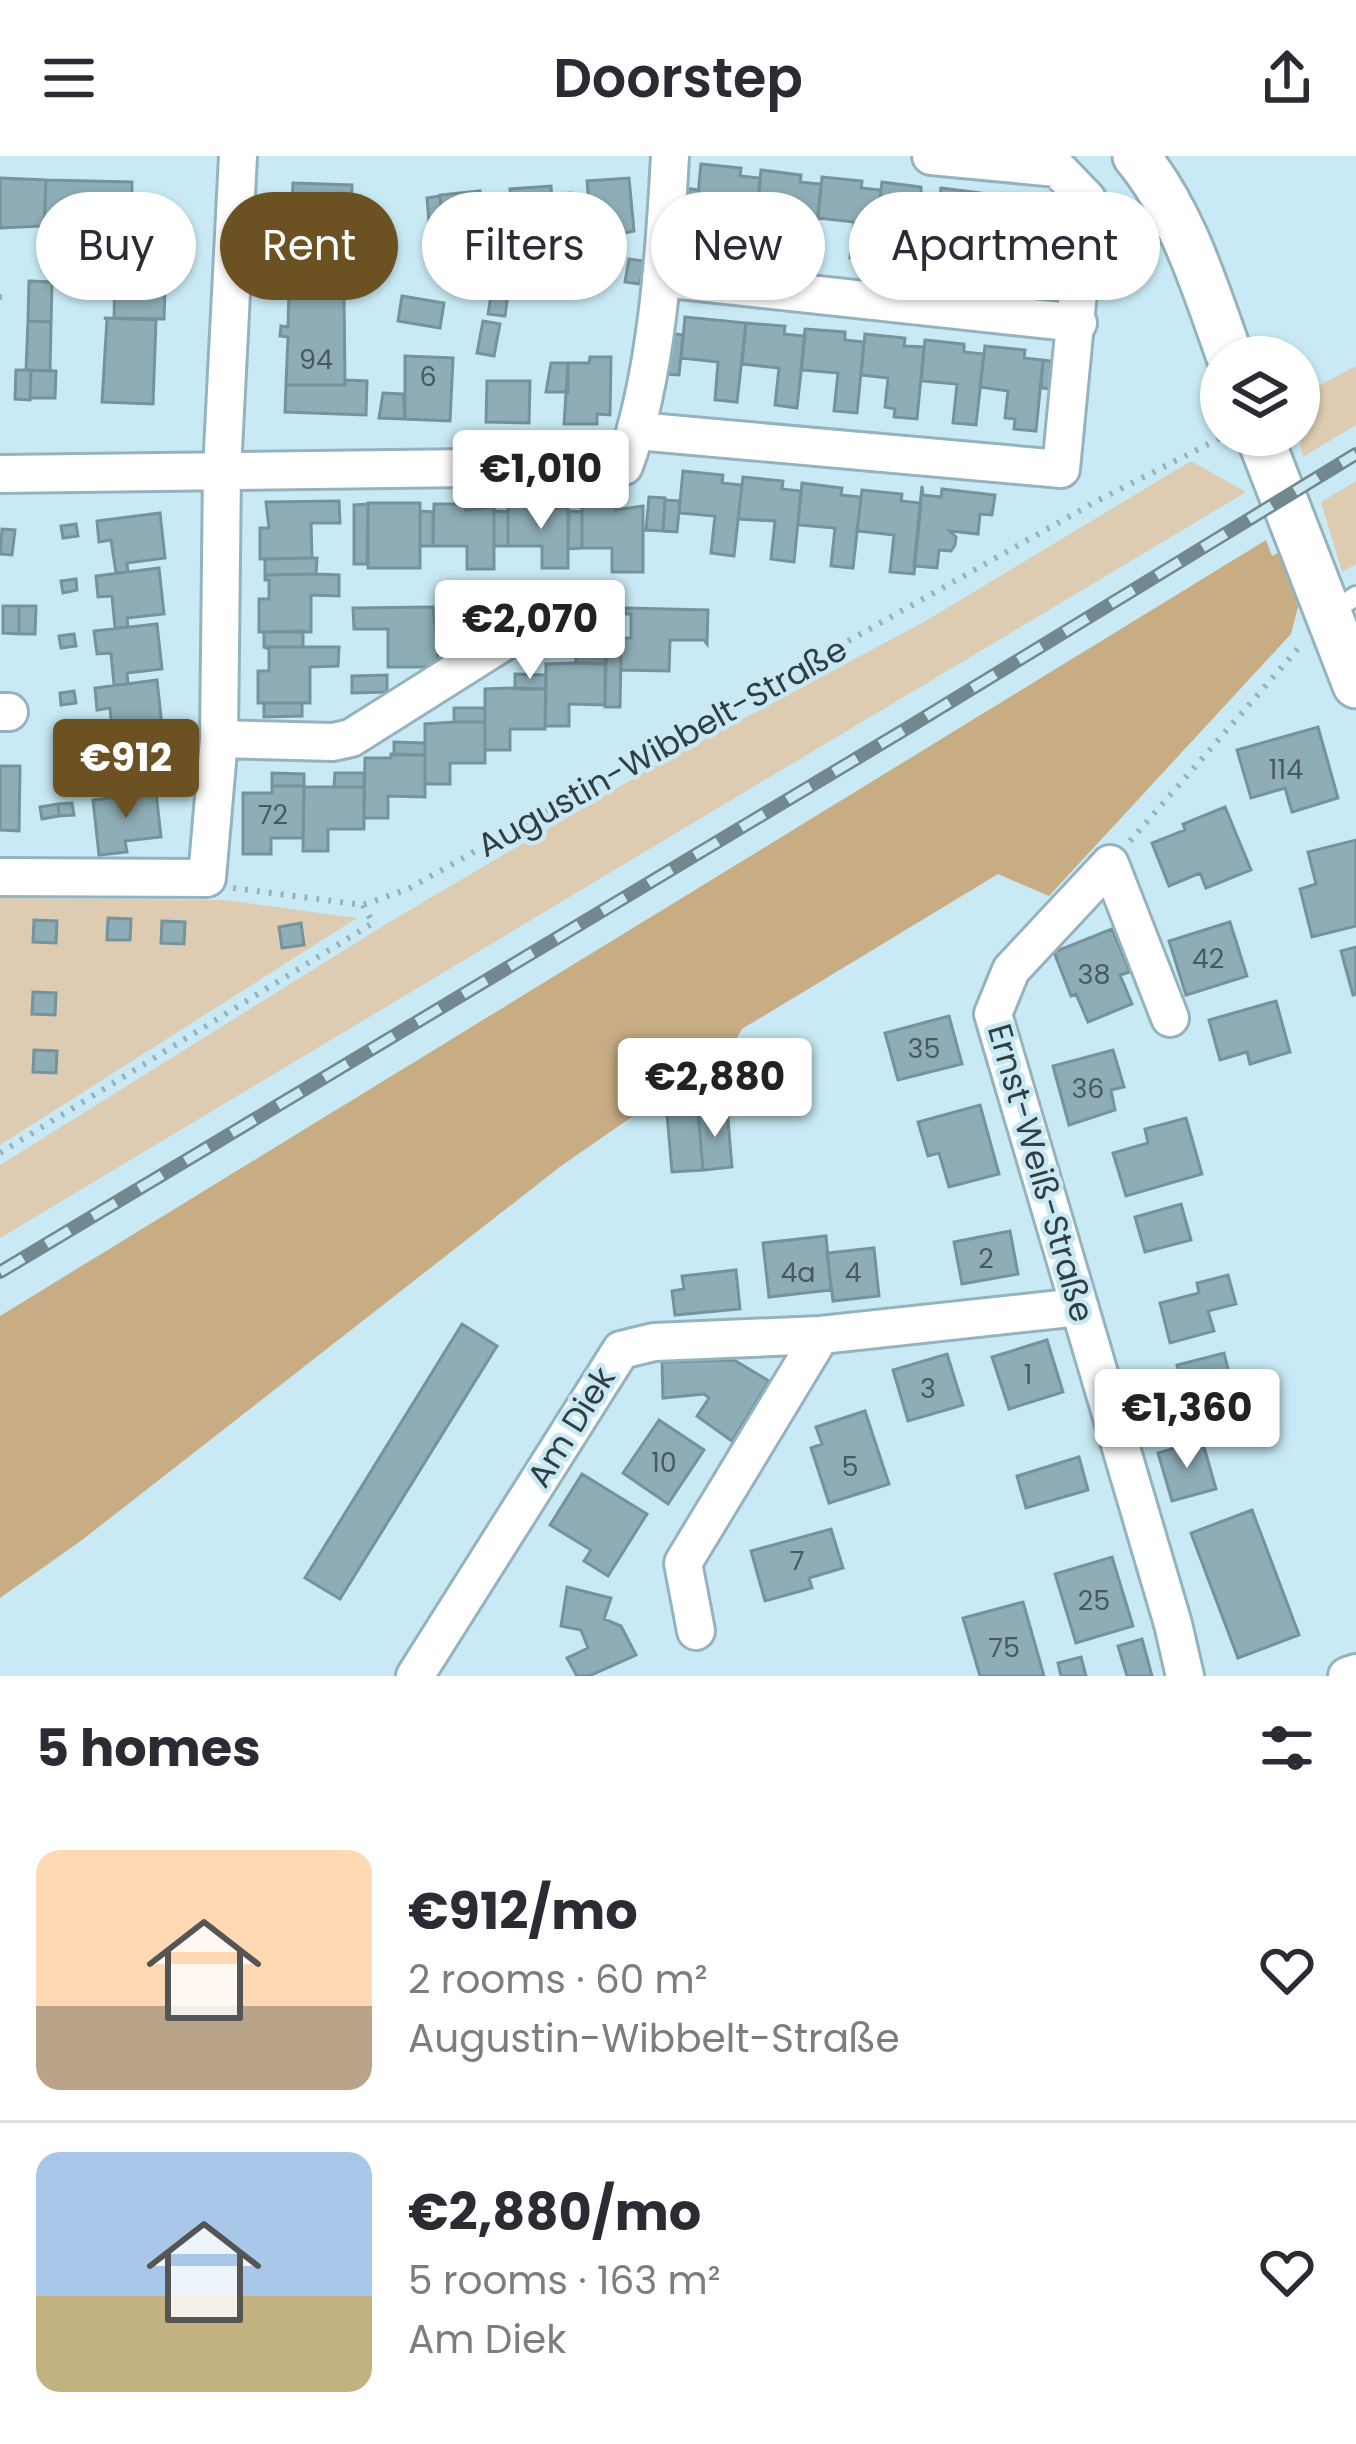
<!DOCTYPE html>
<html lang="en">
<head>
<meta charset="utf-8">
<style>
	body { margin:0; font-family:Poppins,sans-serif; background:#f2f2f3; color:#2b2b33; height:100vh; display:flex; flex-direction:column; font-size:45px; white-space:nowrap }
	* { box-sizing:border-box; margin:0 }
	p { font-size:39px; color:#7c7c81 }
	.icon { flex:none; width:66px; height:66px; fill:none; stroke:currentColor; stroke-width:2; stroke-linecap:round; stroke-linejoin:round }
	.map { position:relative; height:1520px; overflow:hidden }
	.sheet { display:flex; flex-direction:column; background:#fff; flex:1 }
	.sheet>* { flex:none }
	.guide { position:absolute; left:36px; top:36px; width:1284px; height:108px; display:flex; gap:24px }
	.buttons { position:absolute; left:1200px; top:180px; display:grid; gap:24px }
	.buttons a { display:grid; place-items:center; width:120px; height:120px; border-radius:50%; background:#fff; box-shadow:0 3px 9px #0004; font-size:60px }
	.price { position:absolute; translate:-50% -102px; padding:0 27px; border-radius:12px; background:#fff; color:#222; font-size:39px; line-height:78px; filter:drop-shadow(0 3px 6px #0008) }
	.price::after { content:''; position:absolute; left:50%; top:72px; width:36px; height:27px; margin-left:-18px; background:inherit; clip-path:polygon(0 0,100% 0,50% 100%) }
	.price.current { background:#6c5123; color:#fff }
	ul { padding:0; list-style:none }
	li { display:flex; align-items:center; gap:36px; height:300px; padding:0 36px }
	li+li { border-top:3px solid #e1e1e2 }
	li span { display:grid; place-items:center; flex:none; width:336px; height:240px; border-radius:24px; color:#555 }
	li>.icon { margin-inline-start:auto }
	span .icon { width:144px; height:144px; fill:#fffc; stroke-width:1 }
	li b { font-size:51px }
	h2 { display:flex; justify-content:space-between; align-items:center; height:144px; padding:0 36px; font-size:51px }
	.tag { padding:0 42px; border-radius:54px; background:#fff; box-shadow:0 3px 9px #0004; font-size:42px; line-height:108px }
	.tag.current { background:#6c5123; color:#fff }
	header { display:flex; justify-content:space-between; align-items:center; height:156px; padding:0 36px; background:#fff; font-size:54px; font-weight:600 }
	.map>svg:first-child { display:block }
	.green { fill:#ddccb1 }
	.forest { fill:#c7ac84 }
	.building { fill:#8eadb7; stroke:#75939d; stroke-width:3 }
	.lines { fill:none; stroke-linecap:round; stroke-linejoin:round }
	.service-casing { stroke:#94b3be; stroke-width:24 }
	.minor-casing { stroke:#94b3be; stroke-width:42 }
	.tertiary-casing { stroke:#94b3be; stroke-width:51 }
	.path { stroke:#97b2ba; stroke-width:6; stroke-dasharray:3 9; stroke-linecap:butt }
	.service { stroke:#fff; stroke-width:18 }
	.minor { stroke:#fff; stroke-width:36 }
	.tertiary { stroke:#fff; stroke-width:45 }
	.rail-casing { stroke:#72878e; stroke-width:14 }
	.rail { stroke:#c9eaf5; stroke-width:9; stroke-dasharray:27; stroke-linecap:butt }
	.labels { text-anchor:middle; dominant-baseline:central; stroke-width:9; stroke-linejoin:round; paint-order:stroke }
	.number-label { font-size:27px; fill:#485a5f }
	.street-label { font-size:33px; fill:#313e42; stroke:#c9eaf5 }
</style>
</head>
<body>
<header><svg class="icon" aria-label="menu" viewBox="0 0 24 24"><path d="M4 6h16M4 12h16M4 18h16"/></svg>Doorstep<svg class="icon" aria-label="share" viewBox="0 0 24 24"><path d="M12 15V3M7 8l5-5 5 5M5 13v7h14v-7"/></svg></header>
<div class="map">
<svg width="1356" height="1520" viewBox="0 0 1356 1520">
	<rect width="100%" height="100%" fill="#c9eaf5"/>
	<path class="green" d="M 1356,210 L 1356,269 L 1303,301 L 1298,279 L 1299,240 Z
		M 1191,305 L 1246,336 L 0,1082 L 0,1009 L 386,768 L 658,608 L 924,466 Z
		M 1356,325 L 1356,408 L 1342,416 L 1321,346 Z
		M 0,742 L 224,744 L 357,762 L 0,989 Z"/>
	<path class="forest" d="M 1266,384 L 1272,400 L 1280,396 L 1300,443 L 1291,478 L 1049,740 L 998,718 L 742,873 L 731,892 L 561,1010 L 82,1384 L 0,1442 L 0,1160 Z"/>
	<path class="building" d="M 701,8 L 741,12 L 740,20 L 760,22 L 753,93 L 718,90 L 726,52 L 697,49 Z
		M 761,14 L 801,19 L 800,26 L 821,28 L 814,99 L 791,97 L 795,60 L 757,56 Z
		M 822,21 L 862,25 L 861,32 L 881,34 L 873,105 L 850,102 L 854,66 L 818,62 Z
		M 0,22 L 46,24 L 44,78 L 41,70 L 0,72 Z
		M 629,22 L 634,75 L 592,84 L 587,25 Z
		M 46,24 L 132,26 L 131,75 L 44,73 Z
		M 882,26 L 921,31 L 921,38 L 940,40 L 933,111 L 910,108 L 913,71 L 877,67 Z
		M 293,27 L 352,29 L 348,136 L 289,134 L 291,87 L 283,87 L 284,75 L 291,75 Z
		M 551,30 L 554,76 L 513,79 L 510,33 Z
		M 685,32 L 699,34 L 696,64 L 682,62 Z
		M 941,32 L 981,37 L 980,45 L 1000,47 L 992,118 L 969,115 L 973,78 L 937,74 Z
		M 480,35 L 484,77 L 474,78 L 477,114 L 446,117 L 440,39 Z
		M 571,37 L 573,70 L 560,71 L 558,38 Z
		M 440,40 L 442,65 L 429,66 L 427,42 Z
		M 1000,47 L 1040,51 L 1039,59 L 1060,61 L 1052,131 L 1029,129 L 1033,91 L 995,87 Z
		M 116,75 L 167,77 L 164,163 L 114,162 Z
		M 1057,91 L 1070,93 L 1066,134 L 1052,132 Z
		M 629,103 L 644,105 L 640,128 L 625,126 Z
		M 494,121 L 510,124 L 505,160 L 488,158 Z
		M 29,125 L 52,126 L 51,166 L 28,165 Z
		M 289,134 L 344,136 L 345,229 L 286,229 L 288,181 L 280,180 L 281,170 L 288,171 Z
		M 402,140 L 444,147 L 440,172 L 398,165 Z
		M 685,161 L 746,167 L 737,246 L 715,244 L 718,206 L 681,202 Z
		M 104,162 L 156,164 L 153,248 L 102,246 L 107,163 Z
		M 28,165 L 51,166 L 50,215 L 26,214 Z
		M 483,165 L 500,168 L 494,200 L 477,197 Z
		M 746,167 L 785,170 L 784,178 L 805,180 L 797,252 L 775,249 L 779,212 L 742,208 Z
		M 805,173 L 845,176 L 845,184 L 864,186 L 857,257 L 834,255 L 838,217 L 801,214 Z
		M 670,177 L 683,179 L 679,219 L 665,218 Z
		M 865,178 L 905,182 L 904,190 L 924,191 L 917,263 L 894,261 L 895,253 L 885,251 L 888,222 L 861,219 Z
		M 925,184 L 964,188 L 964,196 L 984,198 L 976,269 L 953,267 L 957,228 L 921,225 Z
		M 985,190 L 1025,194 L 1024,202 L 1043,204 L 1036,275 L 1014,273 L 1015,263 L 1005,262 L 1008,235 L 980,231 Z
		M 405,200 L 453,202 L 450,265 L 405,263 Z
		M 590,201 L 611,201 L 610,259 L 597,258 L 597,268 L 564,268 L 568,207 L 589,207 Z
		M 1043,204 L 1057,206 L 1054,233 L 1041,232 Z
		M 551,207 L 568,207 L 568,236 L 546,236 Z
		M 16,214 L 31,214 L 30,244 L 15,243 Z
		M 31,214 L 56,215 L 55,242 L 30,242 Z
		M 345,224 L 367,225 L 366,259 L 285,256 L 286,229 L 345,229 Z
		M 487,225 L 530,225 L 529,267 L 486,266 Z
		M 383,237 L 403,238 L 405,263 L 379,262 Z
		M 683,315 L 723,319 L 722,327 L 742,329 L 734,400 L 711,397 L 715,360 L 679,357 Z
		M 743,321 L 783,325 L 782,333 L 801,335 L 794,406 L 771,403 L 775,365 L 738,363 Z
		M 802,327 L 842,332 L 841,339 L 861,341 L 853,412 L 831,410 L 835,372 L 798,369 Z
		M 922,330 L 923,339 L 941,341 L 942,333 L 995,339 L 992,359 L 980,358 L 978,378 L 950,375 L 956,381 L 955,389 L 951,395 L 939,394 L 937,412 L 914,410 Z
		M 862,334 L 902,338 L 901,345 L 921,347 L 914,418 L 890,416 L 894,379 L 857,375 Z
		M 649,341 L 665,342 L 663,375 L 646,374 Z
		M 665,344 L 680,345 L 677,376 L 663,375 Z
		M 339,345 L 340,367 L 311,367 L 312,402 L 260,403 L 260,372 L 269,372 L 266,346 Z
		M 368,347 L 420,347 L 420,412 L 368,412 Z
		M 368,348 L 367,408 L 354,408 L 354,349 Z
		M 434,348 L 465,348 L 466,354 L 494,351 L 494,413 L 467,413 L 467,390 L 433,390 Z
		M 508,348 L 540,348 L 540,354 L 568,351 L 568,412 L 542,412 L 542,390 L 508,390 Z
		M 582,348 L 615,348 L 615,354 L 643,350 L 643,416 L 612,416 L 612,392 L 582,392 Z
		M 420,355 L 433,356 L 433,390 L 420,390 Z
		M 494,355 L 508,356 L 508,390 L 494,390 Z
		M 569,355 L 582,356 L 582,392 L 568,393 Z
		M 160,357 L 165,402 L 127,407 L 128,416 L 116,417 L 111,384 L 99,386 L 97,365 Z
		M 76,368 L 78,380 L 63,382 L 61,370 Z
		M 2,373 L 15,374 L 12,399 L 0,398 Z
		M 312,402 L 317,402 L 316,418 L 265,419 L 265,403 Z
		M 159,412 L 164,458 L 127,462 L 128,471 L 115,472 L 112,440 L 98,441 L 96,420 Z
		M 316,418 L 339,419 L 339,440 L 311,439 L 311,476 L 259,476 L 259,443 L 269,443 L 269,424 L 265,424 L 265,419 Z
		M 76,423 L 77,434 L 63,437 L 61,425 Z
		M 3,450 L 19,450 L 19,478 L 3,477 Z
		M 19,450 L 36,450 L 35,478 L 19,478 Z
		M 433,451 L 439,511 L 388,511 L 388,473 L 354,473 L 353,452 Z
		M 625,452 L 708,454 L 707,488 L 704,484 L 670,484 L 669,515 L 621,514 L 620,482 L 631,482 L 631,458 L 625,458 Z
		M 157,468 L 162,513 L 127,517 L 128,528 L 114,529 L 111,497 L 97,498 L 94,475 Z
		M 303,475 L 303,491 L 264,491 L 264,476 Z
		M 74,478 L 76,490 L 61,492 L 59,480 Z
		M 264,491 L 339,491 L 338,510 L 310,511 L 310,547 L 258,547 L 258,515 L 269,515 L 269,493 Z
		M 576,493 L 606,494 L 605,508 L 576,507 Z
		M 606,498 L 621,499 L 620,551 L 605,551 Z
		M 573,507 L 605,508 L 605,549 L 569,548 L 569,570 L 545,570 L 546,508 Z
		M 515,518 L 546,519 L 546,533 L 515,533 Z
		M 387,519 L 387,536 L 352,537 L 352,520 Z
		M 157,524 L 162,570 L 127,573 L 128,584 L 113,586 L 110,552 L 97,554 L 95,532 Z
		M 513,532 L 546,533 L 545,573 L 510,573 L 510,594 L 485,594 L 485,533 Z
		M 74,535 L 76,547 L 61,549 L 60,537 Z
		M 264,547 L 302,547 L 302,560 L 264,561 Z
		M 454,552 L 485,552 L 485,566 L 454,566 Z
		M 454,566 L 485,566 L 485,607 L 450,607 L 450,628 L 425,628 L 425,568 Z
		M 1318,571 L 1338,642 L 1292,656 L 1285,632 L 1251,642 L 1237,594 Z
		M 157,581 L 162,625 L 126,630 L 127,640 L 113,642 L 109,609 L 74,612 L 70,604 L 60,604 L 58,593 Z
		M 394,586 L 425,587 L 425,599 L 394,599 Z
		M 391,598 L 425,599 L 425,641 L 388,640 L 388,662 L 364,662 L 365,602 L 391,602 Z
		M 0,610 L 20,610 L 19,675 L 0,674 Z
		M 272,617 L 304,618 L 304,630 L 272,630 Z
		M 335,617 L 364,617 L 364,631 L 334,631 Z
		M 272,630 L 304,630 L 303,682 L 271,682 L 271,698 L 243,698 L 243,637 L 272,637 Z
		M 304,631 L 364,631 L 364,673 L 328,673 L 328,695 L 303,695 Z
		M 156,636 L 161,681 L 125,685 L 127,696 L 99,699 L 93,644 Z
		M 72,647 L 74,659 L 59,660 L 58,648 Z
		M 58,648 L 59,660 L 42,663 L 40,651 Z
		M 1225,651 L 1251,714 L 1206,732 L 1200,717 L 1169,730 L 1152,687 L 1185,674 L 1183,668 Z
		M 1356,684 L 1356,770 L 1312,781 L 1300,733 L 1316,728 L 1308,696 Z
		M 108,762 L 131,763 L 130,784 L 107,784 Z
		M 34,764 L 57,765 L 56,787 L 33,786 Z
		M 162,765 L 185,766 L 184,788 L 161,787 Z
		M 1230,766 L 1247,820 L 1186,839 L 1169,785 Z
		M 301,767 L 304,789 L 282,792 L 279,771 Z
		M 1112,773 L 1130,816 L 1120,819 L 1132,848 L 1088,866 L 1076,838 L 1071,840 L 1054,796 Z
		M 1356,791 L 1356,838 L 1353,839 L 1341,795 Z
		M 33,836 L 56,837 L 55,859 L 32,858 Z
		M 1276,845 L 1290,896 L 1250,908 L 1247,896 L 1220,904 L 1209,864 Z
		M 949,860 L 962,908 L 898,924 L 885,877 Z
		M 34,894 L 57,895 L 56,917 L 33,916 Z
		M 1113,894 L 1124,931 L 1111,934 L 1115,954 L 1069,969 L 1053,910 Z
		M 980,949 L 999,1018 L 949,1031 L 939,997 L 928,1000 L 918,966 Z
		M 727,953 L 732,1011 L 703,1014 L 698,956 Z
		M 698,956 L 703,1014 L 672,1016 L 667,958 Z
		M 1186,962 L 1202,1018 L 1126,1040 L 1113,997 L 1148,987 L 1145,973 Z
		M 1181,1048 L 1191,1084 L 1145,1096 L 1135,1061 Z
		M 1010,1075 L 1018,1118 L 962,1128 L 954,1086 Z
		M 826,1080 L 831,1134 L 769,1141 L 763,1087 Z
		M 874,1092 L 879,1140 L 833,1145 L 827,1097 Z
		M 736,1114 L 740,1153 L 675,1159 L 672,1135 L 684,1133 L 682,1120 Z
		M 1228,1119 L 1236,1148 L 1208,1155 L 1214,1175 L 1170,1187 L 1160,1147 L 1199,1137 L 1197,1127 Z
		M 462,1168 L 497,1190 L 340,1443 L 305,1422 Z
		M 1047,1184 L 1063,1236 L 1009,1253 L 992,1201 Z
		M 1224,1197 L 1234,1237 L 1188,1250 L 1177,1209 Z
		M 947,1198 L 963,1249 L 908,1265 L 893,1214 Z
		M 734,1204 L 769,1225 L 732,1285 L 697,1260 L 709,1242 L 704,1238 L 663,1242 L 662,1206 Z
		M 865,1255 L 889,1328 L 829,1347 L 811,1292 L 822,1288 L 816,1271 Z
		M 659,1264 L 704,1294 L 668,1348 L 623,1317 Z
		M 1202,1284 L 1216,1333 L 1172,1345 L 1158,1297 Z
		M 1079,1301 L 1088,1334 L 1026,1352 L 1017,1320 Z
		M 582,1318 L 647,1358 L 608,1420 L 584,1405 L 591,1394 L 550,1369 Z
		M 1252,1354 L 1299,1479 L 1238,1502 L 1191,1377 Z
		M 831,1373 L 843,1412 L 809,1422 L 812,1432 L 765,1445 L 751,1395 Z
		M 1112,1401 L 1133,1470 L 1076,1487 L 1055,1418 Z
		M 567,1431 L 611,1442 L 604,1463 L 621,1470 L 636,1499 L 589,1520 L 577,1520 L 567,1502 L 588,1492 L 581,1474 L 561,1470 Z
		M 1023,1446 L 1044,1520 L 980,1520 L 963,1462 Z
		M 1142,1483 L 1152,1520 L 1127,1520 L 1118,1490 Z
		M 1081,1501 L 1086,1520 L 1061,1520 L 1058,1507 Z"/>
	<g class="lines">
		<g class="service-casing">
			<path id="service" d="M 1329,457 L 1356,440"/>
		</g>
		<g class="minor-casing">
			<path id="minor" d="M 661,122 L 1078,167
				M 637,275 L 1061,313 L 1087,43 L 1057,12 L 931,0
				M 0,318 L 624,310 C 657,222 665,94 670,0
				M 0,556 L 9,556
				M 219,583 L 333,586 L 351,582 L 516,478
				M 0,721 L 207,722 L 219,583 L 222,314 L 238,0
				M 1170,862 L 1110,708 L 1011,814 L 993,858 L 1173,1468 L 1185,1520
				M 696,1475 L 683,1407 L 821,1179
				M 415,1520 L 621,1194 L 654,1186 L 821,1179 L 1079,1151
				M 1347,1520 L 1356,1517"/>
		</g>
		<g class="tertiary-casing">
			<path id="tertiary" d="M 1136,0 C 1183,57 1205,132 1230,201
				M 1259,279 L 1356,529"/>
		</g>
		<path class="path" d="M 0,141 L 2,141
			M 1130,685 L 1303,487
			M 233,732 L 363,749 L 408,733 L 1095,346 L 1226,279
			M 0,997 L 373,767 L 363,749"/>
		<use href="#service" class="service"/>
		<use href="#minor" class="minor"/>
		<use href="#tertiary" class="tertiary"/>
		<g class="rail-casing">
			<path id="rail" d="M 0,1116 L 909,571 L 1356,298"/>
		</g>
		<use href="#rail" class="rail"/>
	</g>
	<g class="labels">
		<g class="number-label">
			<text x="316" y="203">94</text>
			<text x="428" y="220">6</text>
			<text x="1286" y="613">114</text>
			<text x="273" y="658">72</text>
			<text x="1208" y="802">42</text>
			<text x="1094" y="818">38</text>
			<text x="924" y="892">35</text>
			<text x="1088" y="932">36</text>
			<text x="986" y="1102">2</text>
			<text x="798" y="1116">4a</text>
			<text x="853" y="1116">4</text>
			<text x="1028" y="1218">1</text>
			<text x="928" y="1232">3</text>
			<text x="664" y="1306">10</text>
			<text x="850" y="1310">5</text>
			<text x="797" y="1404">7</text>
			<text x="1094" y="1444">25</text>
			<text x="1004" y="1491">75</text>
		</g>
		<g class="street-label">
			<text transform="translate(662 591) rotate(-29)">Augustin-Wibbelt-Straße</text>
			<text transform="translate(1041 1017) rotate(74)">Ernst-Weiß-Straße</text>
			<text transform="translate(571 1271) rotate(-58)">Am Diek</text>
		</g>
	</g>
</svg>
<div class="buttons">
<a><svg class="icon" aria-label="layers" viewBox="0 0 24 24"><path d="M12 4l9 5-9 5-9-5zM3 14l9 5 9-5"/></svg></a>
</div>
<b class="price" style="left:541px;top:376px">€1,010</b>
<b class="price" style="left:530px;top:526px">€2,070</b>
<b class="price current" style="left:126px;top:665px">€912</b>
<b class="price" style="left:715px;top:984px">€2,880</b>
<b class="price" style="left:1187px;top:1315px">€1,360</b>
<div class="guide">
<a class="tag">Buy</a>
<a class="tag current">Rent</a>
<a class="tag">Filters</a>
<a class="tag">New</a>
<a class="tag">Apartment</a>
</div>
</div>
<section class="sheet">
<h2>5 homes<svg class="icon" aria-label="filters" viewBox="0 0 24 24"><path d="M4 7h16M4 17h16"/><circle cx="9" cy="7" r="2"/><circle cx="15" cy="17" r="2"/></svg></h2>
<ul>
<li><span style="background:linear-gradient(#ffd9b3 65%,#b9a48a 0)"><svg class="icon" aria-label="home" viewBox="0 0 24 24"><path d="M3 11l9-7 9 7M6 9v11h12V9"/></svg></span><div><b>€912/mo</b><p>2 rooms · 60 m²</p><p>Augustin-Wibbelt-Straße</p></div><svg class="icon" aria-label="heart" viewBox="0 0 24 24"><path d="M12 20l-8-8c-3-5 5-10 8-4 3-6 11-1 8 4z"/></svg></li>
<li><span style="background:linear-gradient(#a9c7e8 60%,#c2b280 0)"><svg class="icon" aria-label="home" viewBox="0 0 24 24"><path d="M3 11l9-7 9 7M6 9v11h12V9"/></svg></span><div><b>€2,880/mo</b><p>5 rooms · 163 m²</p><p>Am Diek</p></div><svg class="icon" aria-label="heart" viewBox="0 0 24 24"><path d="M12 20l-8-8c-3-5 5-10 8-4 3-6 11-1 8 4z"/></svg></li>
</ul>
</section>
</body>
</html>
